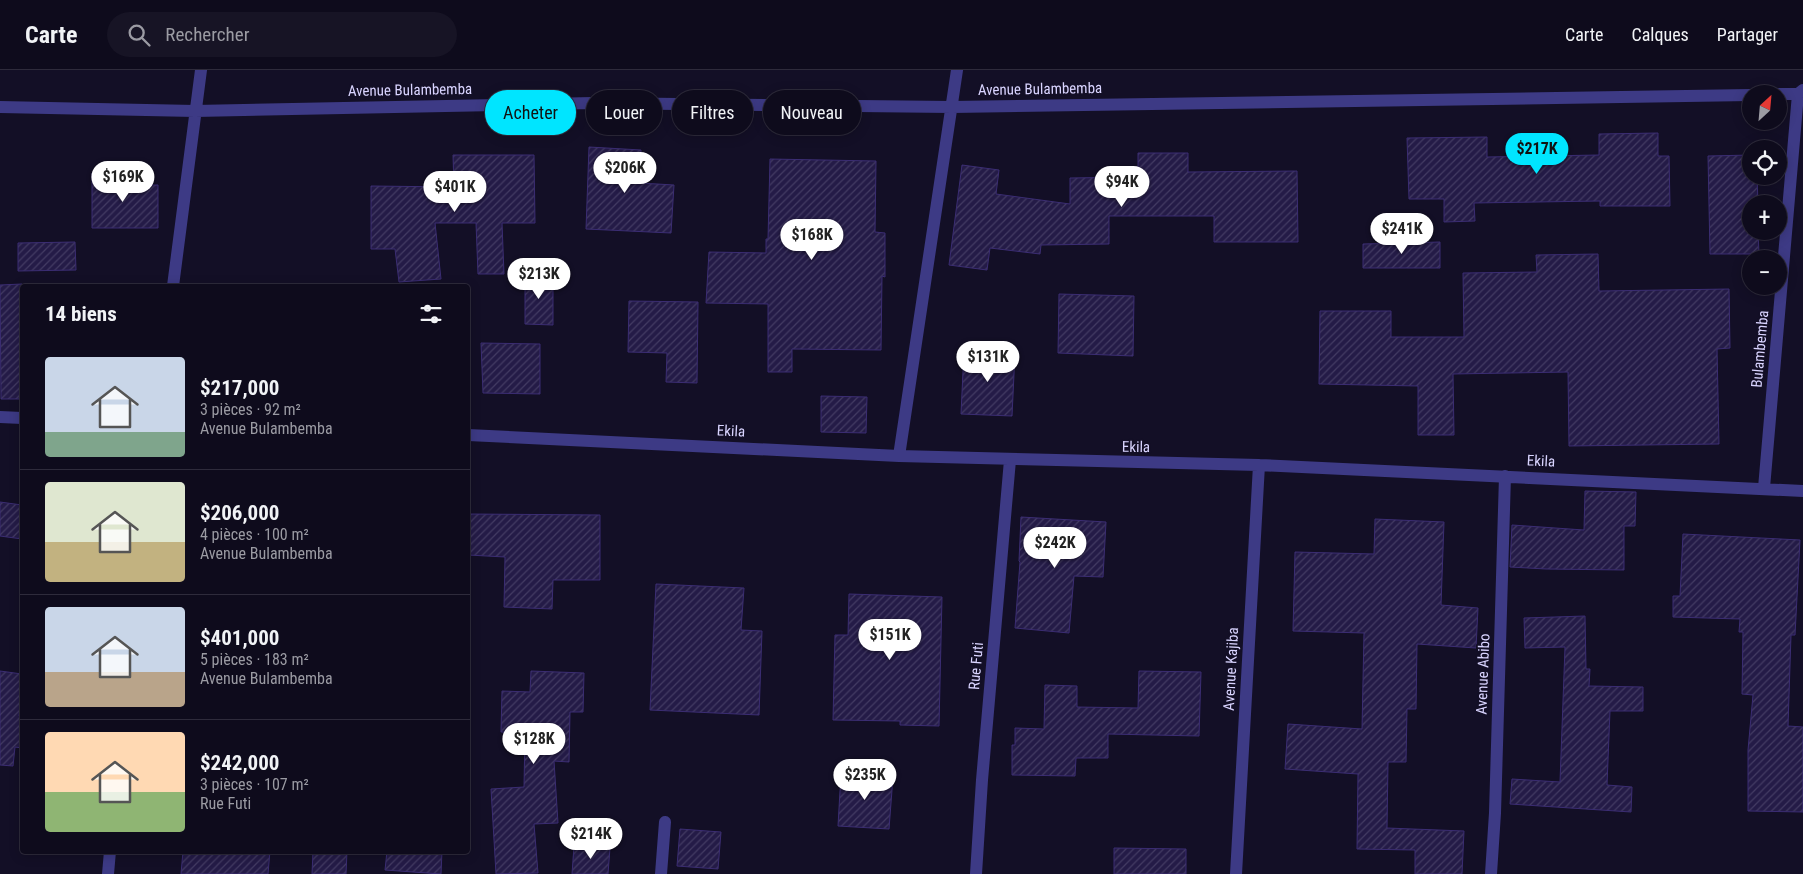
<!DOCTYPE html>
<html lang="fr">
<head>
<meta charset="utf-8">
<style>
	body { margin:0; font-family:"Roboto Condensed",sans-serif; background:#171425; color:#f1f3f6; height:100vh; display:flex; flex-direction:column; font-size:19px; white-space:nowrap }
	* { box-sizing:border-box; margin:0 }
	p { font-size:16px; color:#9b9ba3 }
	.icon { flex:none; width:28px; height:28px; fill:none; stroke:currentColor; stroke-width:2; stroke-linecap:round; stroke-linejoin:round }
	.map { position:relative; flex:1; overflow:hidden }
	.drawer { position:absolute; left:20px; top:214px; width:450px; height:570px; display:flex; flex-direction:column; background:#0e0b1c; border-radius:5px; box-shadow:0 2px 12px #0003,0 0 0 1px #2e2b3b }
	.drawer>* { flex:none }
	.hud { position:absolute; left:485px; top:20px; width:475px; height:45px; display:flex; gap:10px }
	.needle { width:32px; rotate:26deg }
	.buttons { position:absolute; left:1742px; top:15px; display:grid; gap:10px }
	.buttons a { display:grid; place-items:center; width:45px; height:45px; border-radius:50%; background:#0e0b1c; box-shadow:0 2px 12px #0003,0 0 0 1px #2e2b3b; font-size:25px }
	.price { position:absolute; translate:-50% -42px; padding:0 11px; border-radius:18px; background:#fff; color:#222; font-size:16px; line-height:32px; filter:drop-shadow(0 1px 2px #0008) }
	.price::after { content:''; position:absolute; left:50%; top:30px; width:15px; height:11px; margin-left:-8px; background:inherit; clip-path:polygon(0 0,100% 0,50% 100%) }
	.price.selected { background:#00e5ff; color:#111 }
	ul { padding:0; list-style:none }
	li { display:flex; align-items:center; gap:15px; height:125px; padding:0 25px }
	li+li { border-top:1px solid #2e2b3b }
	li span { display:grid; place-items:center; flex:none; width:140px; height:100px; border-radius:5px; color:#555 }
	li>.icon { margin-inline-start:auto }
	span .icon { width:60px; height:60px; fill:#fffc; stroke-width:1 }
	li b { font-size:21px }
	h2 { display:flex; justify-content:space-between; align-items:center; height:60px; padding:0 25px; font-size:21px }
	.pill { padding:0 18px; border-radius:22px; background:#0e0b1c; box-shadow:0 2px 12px #0003,0 0 0 1px #2e2b3b; font-size:18px; line-height:45px }
	.pill.selected { background:#00e5ff; color:#111 }
	header { display:flex; align-items:center; gap:30px; box-sizing:border-box; height:70px; padding:0 25px; background:#0e0b1c; border-bottom:1px solid #2e2b3b }
	header strong { font-size:24px }
	nav { display:flex; gap:28px; margin-inline-start:auto; font-size:18px }
	.search { width:350px; height:45px; background:#171425; display:flex; align-items:center; gap:12px; box-sizing:border-box; padding:0 18px; border-radius:28px; color:#9b9ba3; font-size:19px }
	.map>svg:first-child { display:block }
	.building { fill:url(#building-hatch); stroke:#3b2d73 }
	.lines { fill:none; stroke-linecap:round; stroke-linejoin:round }
	.minor { stroke:#3d3a85; stroke-width:12 }
	.labels { text-anchor:middle; dominant-baseline:central; stroke-width:4; stroke-linejoin:round; paint-order:stroke }
	.street-label { font-size:15px; fill:#d9d4ff; stroke:#130f26 }
</style>
</head>
<body>
<header>
<strong>Carte</strong>
<div class="search"><svg class="icon" aria-label="search" viewBox="0 0 24 24"><circle cx="10" cy="10" r="6"/><path d="M15 15l6 6"/></svg>Rechercher</div>
<nav><a>Carte</a><a>Calques</a><a>Partager</a></nav>
</header>
<div class="map">
<svg width="1803" height="804" viewBox="0 0 1803 804">
	<defs>
		<pattern id="building-hatch" width="6" height="6" patternUnits="userSpaceOnUse" patternTransform="scale(1.25)"><rect width="6" height="6" fill="#241b47"/><path d="M-1 1l2-2M0 6l6-6M5 7l2-2" fill="none" stroke="#433b63"/></pattern>
	</defs>
	<rect width="100%" height="100%" fill="#130f26"/>
	<path class="building" d="M 1658,63 L 1658,86 L 1669,86 L 1670,136 L 1600,136 L 1600,131 L 1474,133 L 1475,151 L 1444,152 L 1444,129 L 1409,129 L 1407,68 L 1487,67 L 1487,87 L 1599,85 L 1599,64 Z
		M 589,77 L 641,80 L 640,113 L 674,115 L 671,163 L 586,159 Z
		M 1138,83 L 1188,83 L 1188,102 L 1297,101 L 1298,172 L 1214,172 L 1214,146 L 1109,146 L 1109,174 L 1041,175 L 1040,184 L 990,178 L 987,200 L 949,195 L 962,95 L 999,100 L 996,124 L 1070,134 L 1070,108 L 1138,107 Z
		M 453,85 L 534,85 L 535,153 L 502,153 L 504,204 L 478,204 L 476,153 L 435,153 L 441,209 L 399,212 L 395,179 L 371,179 L 371,116 L 454,117 Z
		M 1751,85 L 1751,106 L 1757,106 L 1758,134 L 1751,134 L 1751,161 L 1758,161 L 1759,184 L 1710,184 L 1708,86 Z
		M 770,89 L 876,91 L 875,162 L 885,163 L 885,207 L 882,206 L 881,280 L 792,279 L 792,302 L 768,302 L 768,234 L 706,233 L 709,182 L 766,183 L 766,169 L 768,169 Z
		M 92,103 L 126,103 L 126,115 L 158,115 L 158,158 L 92,158 Z
		M 75,172 L 76,200 L 18,201 L 18,173 Z
		M 1440,172 L 1440,198 L 1363,198 L 1363,174 Z
		M 1598,184 L 1599,221 L 1729,219 L 1730,278 L 1717,279 L 1719,374 L 1569,376 L 1568,302 L 1453,304 L 1454,365 L 1418,365 L 1418,316 L 1319,314 L 1320,241 L 1391,241 L 1391,267 L 1464,267 L 1463,203 L 1537,202 L 1536,185 Z
		M 525,206 L 553,206 L 553,255 L 525,254 Z
		M 22,214 L 22,329 L 1,329 L 0,215 Z
		M 1059,224 L 1134,226 L 1133,286 L 1058,283 Z
		M 629,231 L 698,232 L 697,313 L 666,312 L 667,283 L 628,282 Z
		M 481,273 L 540,274 L 540,324 L 483,323 Z
		M 964,280 L 1015,283 L 1012,346 L 961,344 Z
		M 821,326 L 867,327 L 866,363 L 821,362 Z
		M 1585,421 L 1636,422 L 1635,456 L 1624,456 L 1624,500 L 1546,499 L 1510,497 L 1512,455 L 1584,460 Z
		M 0,432 L 22,435 L 22,469 L 0,466 Z
		M 468,444 L 600,445 L 600,510 L 553,510 L 552,539 L 504,537 L 505,487 L 468,485 Z
		M 1021,447 L 1106,452 L 1103,507 L 1074,506 L 1069,563 L 1015,558 L 1020,492 L 1019,491 Z
		M 1375,449 L 1444,452 L 1441,535 L 1478,538 L 1476,578 L 1417,574 L 1416,639 L 1407,639 L 1406,692 L 1388,692 L 1387,758 L 1464,761 L 1462,804 L 1415,804 L 1415,780 L 1357,779 L 1358,704 L 1285,699 L 1288,654 L 1362,659 L 1364,563 L 1293,561 L 1295,482 L 1374,484 Z
		M 1683,464 L 1800,470 L 1795,565 L 1791,565 L 1788,656 L 1803,657 L 1803,742 L 1748,741 L 1748,680 L 1753,625 L 1742,624 L 1743,562 L 1739,562 L 1740,549 L 1673,547 L 1673,526 L 1680,526 Z
		M 656,514 L 744,518 L 741,560 L 762,561 L 759,645 L 650,640 Z
		M 849,524 L 942,527 L 939,656 L 900,655 L 900,651 L 833,650 L 835,565 L 848,565 Z
		M 1585,546 L 1586,599 L 1590,599 L 1589,616 L 1643,617 L 1643,641 L 1610,641 L 1607,715 L 1632,717 L 1631,742 L 1510,734 L 1512,709 L 1560,712 L 1565,577 L 1525,578 L 1524,548 Z
		M 0,601 L 22,604 L 22,621 L 19,646 L 22,646 L 22,678 L 15,677 L 13,696 L 0,695 Z
		M 531,601 L 584,603 L 583,642 L 570,642 L 569,692 L 554,691 L 558,753 L 534,754 L 538,803 L 496,804 L 491,719 L 524,717 L 525,663 L 501,662 L 502,621 L 530,622 Z
		M 1139,601 L 1201,602 L 1199,666 L 1108,664 L 1108,688 L 1076,688 L 1075,706 L 1012,705 L 1012,675 L 1015,675 L 1015,658 L 1044,659 L 1045,615 L 1077,616 L 1077,637 L 1138,638 Z
		M 841,703 L 893,707 L 889,759 L 838,756 Z
		M 680,759 L 721,762 L 718,799 L 677,796 Z
		M 574,776 L 610,778 L 608,804 L 572,804 Z
		M 1114,778 L 1186,779 L 1186,804 L 1114,804 Z
		M 183,781 L 270,781 L 268,804 L 181,804 Z
		M 313,781 L 347,781 L 346,804 L 312,804 Z
		M 387,781 L 442,781 L 441,804 L 385,800 Z"/>
	<g class="lines">
		<path class="minor" d="M 1779,24 L 1798,24 L 1803,20
			M 0,37 L 195,41 L 593,33 L 952,37 L 1751,25
			M 173,216 L 201,0
			M 0,347 L 22,348
			M 468,365 L 899,386 L 1259,395 L 1803,421
			M 899,386 L 957,0
			M 1764,418 L 1798,24
			M 108,804 L 110,781
			M 661,804 L 665,752
			M 976,804 L 982,710 L 1010,390
			M 1236,804 L 1259,395
			M 1491,804 L 1495,743 L 1505,406"/>
	</g>
	<g class="labels">
		<g class="street-label">
			<text transform="translate(1040 19) rotate(-1)">Avenue Bulambemba</text>
			<text transform="translate(410 20) rotate(-1)">Avenue Bulambemba</text>
			<text transform="translate(1760 279) rotate(-85)">Bulambemba</text>
			<text transform="translate(731 361) rotate(3)">Ekila</text>
			<text transform="translate(1136 377) rotate(1)">Ekila</text>
			<text transform="translate(1541 391) rotate(3)">Ekila</text>
			<text transform="translate(976 596) rotate(-85)">Rue Futi</text>
			<text transform="translate(1231 599) rotate(-87)">Avenue Kajiba</text>
			<text transform="translate(1483 604) rotate(-88)">Avenue Abibo</text>
		</g>
	</g>
</svg>
<div class="buttons">
<a><svg class="needle" viewBox="-14 -14 28 28"><path d="M0-13l5 13h-10z" fill="#e53935"/><path d="M0 13l5-13h-10z" fill="#9b9ba3"/></svg></a>
<a><svg class="icon" aria-label="locate" viewBox="0 0 24 24"><circle cx="12" cy="12" r="6"/><path d="M12 2v4M12 18v4M2 12h4M18 12h4"/></svg></a>
<a>+</a>
<a>−</a>
</div>
<b class="price selected" style="left:1537px;top:105px">$217K</b>
<b class="price" style="left:625px;top:124px">$206K</b>
<b class="price" style="left:123px;top:133px">$169K</b>
<b class="price" style="left:1122px;top:138px">$94K</b>
<b class="price" style="left:455px;top:143px">$401K</b>
<b class="price" style="left:1402px;top:185px">$241K</b>
<b class="price" style="left:812px;top:191px">$168K</b>
<b class="price" style="left:539px;top:230px">$213K</b>
<b class="price" style="left:988px;top:313px">$131K</b>
<b class="price" style="left:1055px;top:499px">$242K</b>
<b class="price" style="left:890px;top:591px">$151K</b>
<b class="price" style="left:534px;top:695px">$128K</b>
<b class="price" style="left:865px;top:731px">$235K</b>
<b class="price" style="left:591px;top:790px">$214K</b>
<div class="hud">
<a class="pill selected">Acheter</a>
<a class="pill">Louer</a>
<a class="pill">Filtres</a>
<a class="pill">Nouveau</a>
</div>
<section class="drawer">
<h2>14 biens<svg class="icon" aria-label="filters" viewBox="0 0 24 24"><path d="M4 7h16M4 17h16"/><circle cx="9" cy="7" r="2"/><circle cx="15" cy="17" r="2"/></svg></h2>
<ul>
<li><span style="background:linear-gradient(#c9d6e8 75%,#7fa58c 0)"><svg class="icon" aria-label="home" viewBox="0 0 24 24"><path d="M3 11l9-7 9 7M6 9v11h12V9"/></svg></span><div><b>$217,000</b><p>3 pièces · 92 m²</p><p>Avenue Bulambemba</p></div></li>
<li><span style="background:linear-gradient(#dfe7d0 60%,#c2b280 0)"><svg class="icon" aria-label="home" viewBox="0 0 24 24"><path d="M3 11l9-7 9 7M6 9v11h12V9"/></svg></span><div><b>$206,000</b><p>4 pièces · 100 m²</p><p>Avenue Bulambemba</p></div></li>
<li><span style="background:linear-gradient(#c9d6e8 65%,#b9a48a 0)"><svg class="icon" aria-label="home" viewBox="0 0 24 24"><path d="M3 11l9-7 9 7M6 9v11h12V9"/></svg></span><div><b>$401,000</b><p>5 pièces · 183 m²</p><p>Avenue Bulambemba</p></div></li>
<li><span style="background:linear-gradient(#ffd9b3 60%,#8fb573 0)"><svg class="icon" aria-label="home" viewBox="0 0 24 24"><path d="M3 11l9-7 9 7M6 9v11h12V9"/></svg></span><div><b>$242,000</b><p>3 pièces · 107 m²</p><p>Rue Futi</p></div></li>
</ul>
</section>
</div>
</body>
</html>
